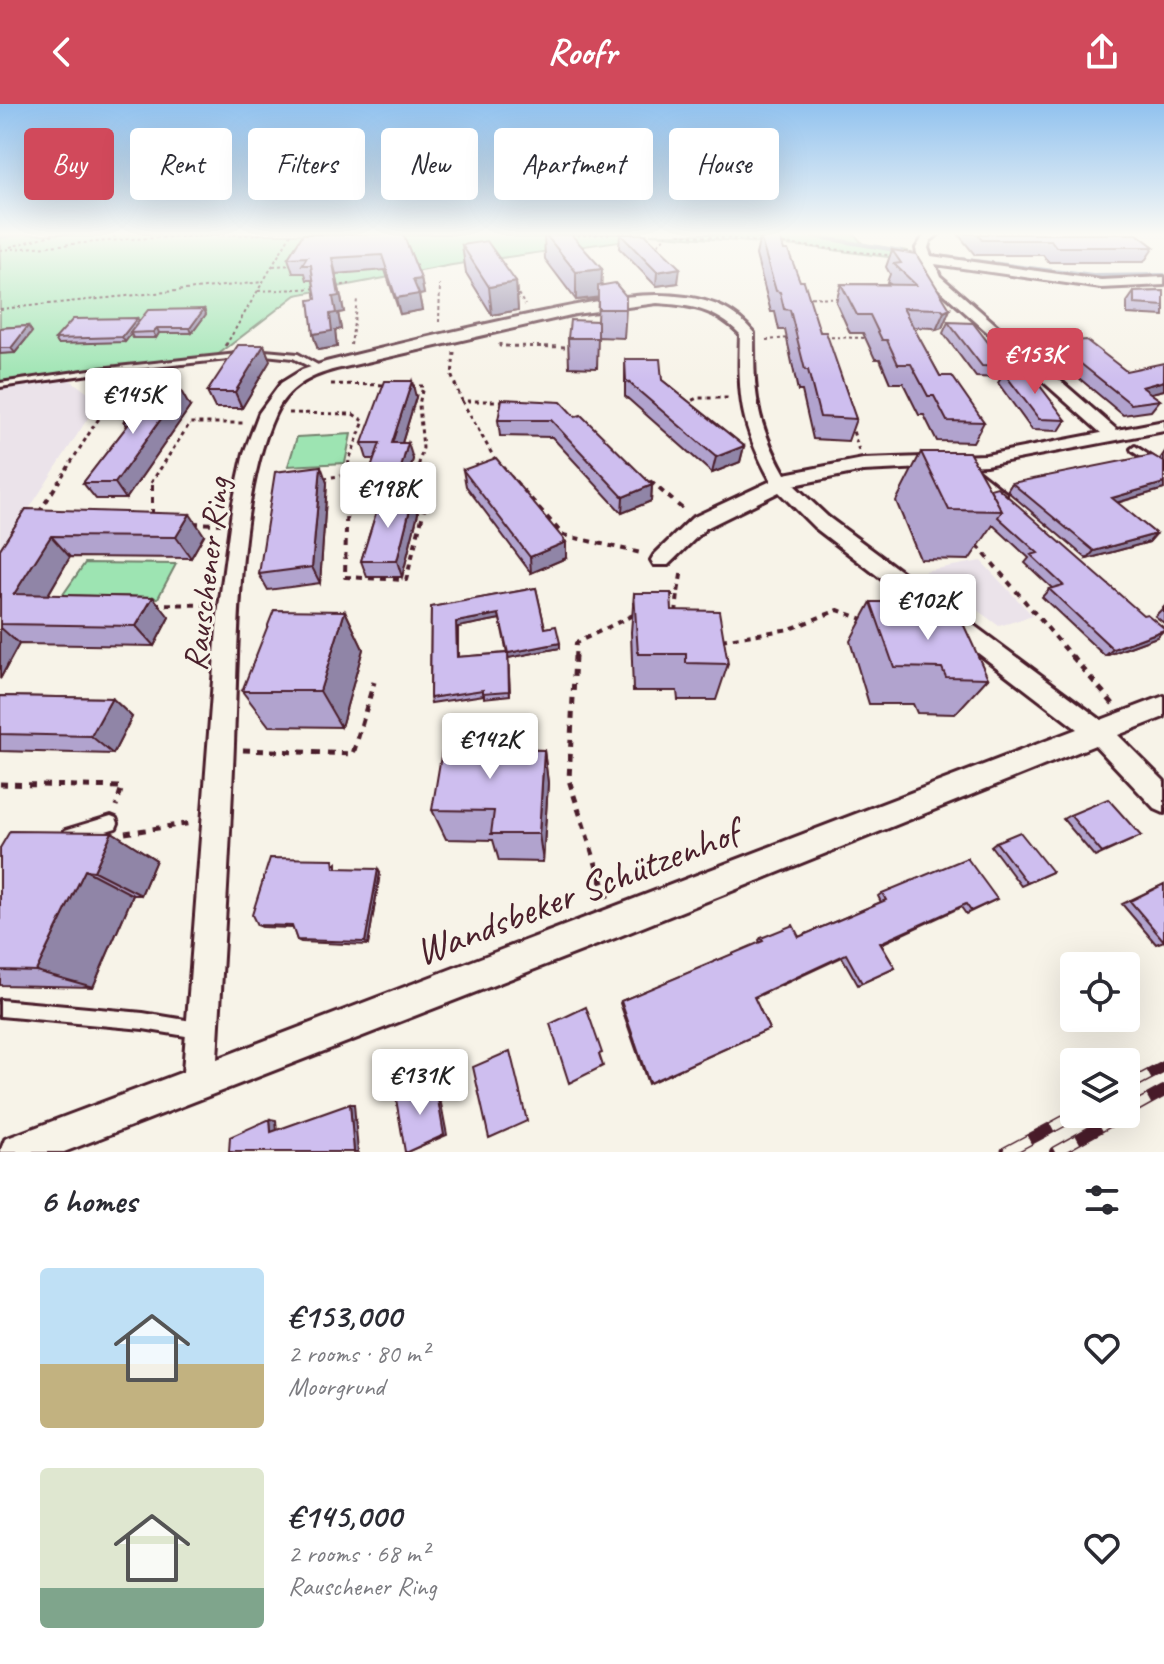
<!DOCTYPE html>
<html lang="en">
<head>
<meta charset="utf-8">
<style>
	body { margin:0; font-family:Caveat,sans-serif; background:#f2f2f3; color:#2b2b33; height:100vh; display:flex; flex-direction:column; font-size:30px; white-space:nowrap }
	* { box-sizing:border-box; margin:0 }
	p { font-size:26px; color:#7c7c81 }
	.icon { flex:none; width:44px; height:44px; fill:none; stroke:currentColor; stroke-width:2; stroke-linecap:round; stroke-linejoin:round }
	.map { position:relative; height:1048px; overflow:hidden }
	.details { display:flex; flex-direction:column; background:#fff; flex:1 }
	.details>* { flex:none }
	.banner { position:absolute; left:24px; top:24px; width:1116px; height:72px; display:flex; gap:16px }
	.buttons { position:absolute; left:1060px; top:848px; display:grid; gap:16px }
	.buttons a { display:grid; place-items:center; width:80px; height:80px; border-radius:8px; background:#fff; box-shadow:0 8px 32px #0002; font-size:40px }
	.price { position:absolute; translate:-50% -68px; padding:0 18px; border-radius:8px; background:#fff; color:#222; font-size:26px; line-height:52px; filter:drop-shadow(0 2px 4px #0008) }
	.price::after { content:''; position:absolute; left:50%; top:48px; width:24px; height:18px; margin-left:-12px; background:inherit; clip-path:polygon(0 0,100% 0,50% 100%) }
	.price.current { background:#d1495b; color:#fff }
	ul { padding:0; list-style:none }
	li { display:flex; align-items:center; gap:24px; height:200px; padding:0 40px }
	li span { display:grid; place-items:center; flex:none; width:224px; height:160px; border-radius:8px; color:#555 }
	li>.icon { margin-inline-start:auto }
	span .icon { width:96px; height:96px; fill:#fffc; stroke-width:1 }
	li b { font-size:34px }
	h2 { display:flex; justify-content:space-between; align-items:center; height:96px; padding:0 40px; font-size:34px }
	.tag { padding:0 28px; border-radius:8px; background:#fff; box-shadow:0 8px 32px #0002; font-size:28px; line-height:72px }
	.tag.current { background:#d1495b; color:#fff }
	header { display:flex; justify-content:space-between; align-items:center; height:104px; padding:0 40px; background:#d1495b; color:#fff; font-size:36px; font-weight:800 }
	.map>svg:first-child { display:block }
	.built { fill:#ebe3ea }
	.green { fill:#9de4b2; stroke:#74826e; stroke-width:2 }
	.lines { fill:none; stroke-linecap:round; stroke-linejoin:round }
	.stream { stroke:#868da7; stroke-width:4 }
	.service-casing { stroke:#4a1f2b; stroke-width:6 }
	.minor-casing { stroke:#4a1f2b; stroke-width:6 }
	.path-far4 { stroke:#4a1f2b; stroke-width:2; stroke-dasharray:3 3; stroke-linecap:butt }
	.path-far3 { stroke:#4a1f2b; stroke-width:3; stroke-dasharray:4 4; stroke-linecap:butt }
	.path-far2 { stroke:#4a1f2b; stroke-width:4; stroke-dasharray:6 6; stroke-linecap:butt }
	.path-far1 { stroke:#4a1f2b; stroke-width:5; stroke-dasharray:7 7; stroke-linecap:butt }
	.path { stroke:#4a1f2b; stroke-width:6; stroke-dasharray:9 9; stroke-linecap:butt }
	.service { fill:#f7f3e8; fill-rule:evenodd }
	.minor { fill:#f7f3e8; fill-rule:evenodd }
	.rail-casing { stroke:#4a1f2b; stroke-width:12 }
	.rail { stroke:#f7f3e8; stroke-width:9; stroke-dasharray:26; stroke-linecap:butt }
	.wall { fill:#b1a3ce; stroke:#4a1f2b; stroke-width:2; fill-rule:evenodd }
	.shaded-wall { fill:#9085a7; stroke:#4a1f2b; stroke-width:2 }
	.building { fill:#cebeef; stroke:#4a1f2b; stroke-width:2; fill-rule:evenodd }
	.labels { text-anchor:middle; dominant-baseline:central; stroke-width:6; stroke-linejoin:round; paint-order:stroke }
	.street-label { font-size:34px; fill:#4a1f2b; stroke:#f7f3e8 }
	.near-street-label { font-size:40px; fill:#4a1f2b; stroke:#f7f3e8 }
</style>
</head>
<body>
<header><svg class="icon" aria-label="back" viewBox="0 0 24 24"><path d="M15 5l-7 7 7 7"/></svg>Roofr<svg class="icon" aria-label="share" viewBox="0 0 24 24"><path d="M12 15V3M7 8l5-5 5 5M5 13v7h14v-7"/></svg></header>
<div class="map">
<svg width="1164" height="1048" viewBox="0 0 1164 1048">
	<rect width="100%" height="100%" fill="#f7f3e8"/>
	<filter id="ink" filterUnits="userSpaceOnUse"><feTurbulence type="fractalNoise" baseFrequency=".0125" numOctaves="2"/><feDisplacementMap in="SourceGraphic" scale="16" xChannelSelector="R" yChannelSelector="G"/><feConvolveMatrix kernelMatrix="1 2 1 2 8 2 1 2 1" color-interpolation-filters="sRGB"/></filter>
	<g filter="url(#ink)">
		<path class="built" d="M 65,272 L 99,297 L 0,450 L 0,283 Z
			M 981,457 L 1033,512 L 999,522 L 924,467 Z"/>
		<path class="green" d="M 0,130 L 647,130 L 647,133 L 452,161 L 296,191 L 216,252 L 0,279 Z
			M 650,130 L 854,130 L 863,140 L 907,147 L 912,156 L 809,143 Z
			M 351,330 L 345,359 L 288,362 L 297,333 Z
			M 85,459 L 176,460 L 158,494 L 62,492 Z"/>
		<g class="lines">
			<path class="stream" d="M 800,130 L 901,147
				M 0,133 L 20,130
				M 945,153 L 1093,172 L 1164,171"/>
			<g class="service-casing">
				<path id="service" d="M 265,247 L 298,250 L 325,265 L 318,267 L 293,254 L 265,251 L 90,270 L 0,283 L 0,279 L 90,266 Z
					M 1135,342 L 1164,361 L 1164,368 L 1132,347 L 1131,345 Z
					M 973,363 L 1006,389 L 1006,393 L 1000,393 L 970,368 L 969,366 Z
					M 111,712 L 116,714 L 118,719 L 116,724 L 70,738 L 65,736 L 63,731 L 65,726 Z
					M 0,896 L 143,909 L 198,918 L 204,920 L 206,926 L 204,932 L 198,934 L 143,925 L 0,912 Z"/>
			</g>
			<g class="minor-casing">
				<path id="minor" d="M 925,130 L 939,130 L 930,137 L 928,144 L 931,152 L 1101,176 L 1164,173 L 1164,181 L 1101,184 L 935,160 L 940,172 L 1117,326 L 1164,317 L 1164,327 L 986,361 L 863,367 L 794,381 L 828,413 L 1101,616 L 1164,592 L 1164,613 L 1118,631 L 1164,677 L 1164,709 L 1155,705 L 1095,641 L 615,834 L 64,1048 L 0,1048 L 5,1035 L 183,968 L 218,511 L 233,399 L 244,349 L 259,309 L 281,279 L 302,266 L 326,258 C 399,240 473,222 547,207 C 591,198 640,186 686,193 C 714,197 736,207 754,229 C 754,290 755,316 785,370 L 863,355 L 986,351 L 1101,329 L 930,177 L 918,155 L 916,144 ZM 657,199 C 690,201 716,205 740,230 C 738,295 740,319 771,377 L 692,414 L 654,451 L 651,456 L 654,461 L 668,461 L 706,424 L 779,388 L 814,423 L 1077,625 L 217,955 C 223,850 230,745 234,640 C 238,546 236,394 275,310 C 287,284 309,272 336,265 L 575,210 Z"/>
			</g>
			<path class="path-far4" d="M 89,130 L 119,133
				M 497,130 L 546,132
				M 679,130 L 764,138
				M 571,132 L 609,130
				M 777,139 L 896,152
				M 10,143 L 54,130
				M 654,145 L 667,130
				M 0,146 L 130,135 L 262,130
				M 273,162 L 294,161
				M 336,182 L 350,180
				M 515,185 L 525,201
				M 258,187 L 320,184
				M 805,193 L 840,194
				M 0,205 L 263,178
				M 439,218 L 440,181
				M 825,233 L 868,234
				M 766,236 L 789,234
				M 226,241 L 291,130
				M 351,241 L 357,196"/>
			<path class="path-far3" d="M 500,239 L 500,242 L 572,243
				M 225,242 L 227,239
				M 454,248 L 452,273 L 462,297 L 505,297
				M 331,280 L 386,281
				M 411,282 L 423,282 L 419,301 L 423,344 L 414,379
				M 462,297 L 496,357
				M 685,300 L 697,294 L 731,294
				M 289,309 L 353,310 L 364,317 L 349,356 L 347,371
				M 851,320 L 859,347
				M 505,366 L 517,379
				M 324,374 L 347,371 L 347,379
				M 649,377 L 652,379
				M 58,379 L 95,320 L 128,277
				M 151,379 L 190,319 L 245,319"/>
			<path class="path-far2" d="M 347,377 L 345,473 L 406,476 L 425,402 L 412,401
				M 515,377 L 563,431 L 641,449
				M 650,377 L 685,407
				M 410,396 L 415,377
				M 39,409 L 59,377
				M 152,411 L 152,377
				M 193,419 L 221,420
				M 977,441 L 1073,554
				M 668,493 L 678,489 L 682,465
				M 154,500 L 209,501
				M 676,510 L 678,489
				M 721,536 L 790,525 L 838,506 L 866,516
				M 575,554 L 576,539 L 635,510"/>
			<path class="path-far1" d="M 575,552 L 569,676 L 600,773
				M 1072,552 L 1114,601
				M 243,646 L 353,650 L 374,578
				M 0,680 L 122,683 L 116,702
				M 125,729 L 192,719"/>
			<path class="path" d="M 600,771 L 607,794"/>
			<use href="#service" class="service"/>
			<use href="#minor" class="minor"/>
			<g class="rail-casing">
				<path id="rail" d="M 1126,983 L 1164,963
					M 1126,1008 L 1164,987
					M 1006,1048 L 1077,1010
					M 1055,1048 L 1123,1010"/>
			</g>
			<use href="#rail" class="rail"/>
		</g>
		<path class="wall" d="M 403,130 L 421,175 L 424,190 L 419,191 L 422,206 L 400,210 L 385,166 L 336,170 L 344,208 L 338,209 L 341,225 L 335,226 L 337,243 L 318,246 L 313,230 L 316,195 L 313,176 L 307,176 L 305,169 L 293,169 L 288,154 Z
			M 544,130 L 571,130 L 602,181 L 626,205 L 624,234 L 598,233 L 597,264 L 569,263 L 568,234 L 597,217 L 598,194 L 576,196 L 545,155 Z
			M 620,130 L 678,179 L 656,182 L 619,144 Z
			M 958,130 L 1137,130 L 1154,143 L 1144,158 L 1048,158 L 1043,151 L 975,151 Z
			M 760,132 L 784,146 L 820,228 L 856,315 L 848,337 L 813,335 L 802,287 L 798,287 L 785,226 L 779,226 L 775,208 L 771,208 L 756,151 Z
			M 462,141 L 516,178 L 518,206 L 492,211 L 466,169 Z
			M 892,146 L 950,205 L 942,224 L 936,226 L 933,224 L 913,223 L 940,272 L 984,318 L 973,338 L 937,337 L 924,311 L 919,311 L 903,279 L 890,279 L 880,255 L 875,255 L 863,229 L 850,229 L 836,198 L 841,180 L 890,180 L 887,178 L 890,170 L 886,163 Z
			M 1164,187 L 1164,212 L 1127,210 L 1127,198 L 1134,188 Z
			M 204,205 L 206,210 L 192,229 L 159,229 L 156,234 L 133,234 L 131,230 L 125,238 L 58,240 L 55,235 L 137,214 L 139,218 Z
			M 948,218 L 1007,263 L 1001,274 L 976,273 L 943,229 Z
			M 28,222 L 32,228 L 15,249 L 0,250 L 0,224 Z
			M 1055,239 L 1126,267 L 1164,286 L 1150,289 L 1160,296 L 1151,307 L 1123,311 L 1049,249 Z
			M 264,241 L 270,257 L 242,304 L 215,304 L 207,288 Z
			M 625,255 L 662,276 L 744,342 L 740,358 L 712,369 L 625,292 Z
			M 1004,269 L 1066,316 L 1059,327 L 1032,326 L 998,279 Z
			M 416,293 L 402,339 L 413,355 L 402,393 L 413,393 L 418,409 L 402,473 L 367,473 L 361,457 L 376,409 L 367,409 L 361,392 L 374,355 L 367,355 L 362,339 Z
			M 190,303 L 126,395 L 96,395 L 83,379 L 127,322 L 124,317 Z
			M 575,313 L 652,381 L 651,397 L 622,409 L 552,333 L 500,332 L 498,316 Z
			M 921,348 L 990,385 L 1157,533 L 1105,552 L 1042,493 L 1049,485 L 1052,484 L 1025,459 L 1029,454 L 993,421 L 969,456 L 920,455 L 896,397 Z
			M 1164,349 L 1164,385 L 1117,399 L 1156,430 L 1149,438 L 1087,455 L 1007,387 L 1012,379 L 1164,358 L 1160,355 Z
			M 463,366 L 566,454 L 531,469 L 466,382 Z
			M 327,379 L 320,479 L 268,486 L 259,470 Z
			M 26,405 L 204,431 L 191,454 L 70,453 L 48,491 L 153,493 L 169,513 L 154,542 L 19,540 L 0,575 L 0,445 Z
			M 536,484 L 545,524 L 560,539 L 560,544 L 508,554 L 510,591 L 484,594 L 484,591 L 431,599 L 430,594 L 431,503 ZM 500,515 L 507,549 L 458,553 L 458,523 Z
			M 634,489 L 672,506 L 728,560 L 716,596 L 678,596 L 677,587 L 633,587 L 631,528 Z
			M 871,498 L 913,514 L 988,574 L 955,610 L 917,609 L 913,600 L 869,600 L 850,537 Z
			M 1164,503 L 1164,519 L 1155,512 Z
			M 345,507 L 363,545 L 341,623 L 269,622 L 242,587 Z
			M 0,592 L 112,594 L 132,613 L 113,650 L 0,647 Z
			M 493,645 L 544,646 L 548,679 L 543,758 L 499,757 L 493,736 L 446,735 L 432,706 Z
			M 1070,711 L 1141,732 L 1095,753 L 1063,715 Z
			M 112,728 L 156,756 L 141,791 L 133,791 L 93,883 L 0,881 L 0,744 Z
			M 996,738 L 1052,768 L 1021,782 L 991,742 Z
			M 337,759 L 337,764 L 380,769 L 368,841 L 301,838 L 297,836 L 293,824 L 262,823 L 257,821 Z
			M 1164,780 L 1164,837 L 1156,840 L 1122,800 Z
			M 882,789 L 991,798 L 966,810 L 961,803 L 881,840 L 895,864 L 858,881 L 842,853 L 754,894 L 769,925 L 648,980 L 620,899 L 621,897 L 760,839 L 759,836 L 761,834 L 799,833 L 881,798 L 878,792 Z"/>
		<path class="shaded-wall" d="M 332,154 L 336,170 L 344,208 L 338,209 L 341,225 L 335,226 L 337,243 L 318,246 L 313,230 L 330,210 L 333,193 Z
			M 680,164 L 678,179 L 656,182 L 657,168 Z
			M 602,165 L 601,193 L 576,196 L 576,168 Z
			M 421,175 L 424,190 L 419,191 L 422,206 L 400,210 L 396,194 L 413,176 Z
			M 516,178 L 518,206 L 492,211 L 489,183 Z
			M 204,205 L 206,210 L 192,229 L 190,224 Z
			M 950,205 L 942,224 L 936,226 L 944,208 Z
			M 137,214 L 140,219 L 130,229 L 131,230 L 125,238 L 122,233 Z
			M 28,222 L 32,228 L 15,249 L 11,244 Z
			M 157,224 L 159,229 L 156,234 L 153,228 Z
			M 264,241 L 270,257 L 242,304 L 235,288 Z
			M 412,277 L 416,293 L 397,355 L 392,339 Z
			M 1164,277 L 1164,286 L 1134,293 L 1142,283 Z
			M 181,287 L 190,303 L 126,395 L 115,379 Z
			M 408,339 L 413,355 L 398,409 L 393,392 Z
			M 744,342 L 740,358 L 712,369 L 716,353 Z
			M 321,362 L 327,379 L 320,479 L 312,463 Z
			M 1164,379 L 1164,385 L 1105,402 L 1112,394 Z
			M 652,381 L 651,397 L 622,409 L 623,393 Z
			M 413,393 L 418,409 L 402,473 L 397,457 Z
			M 190,410 L 204,431 L 191,454 L 176,433 Z
			M 1156,430 L 1149,438 L 1087,455 L 1094,447 Z
			M 51,432 L 70,453 L 36,511 L 14,490 Z
			M 566,438 L 566,454 L 531,469 L 530,453 Z
			M 153,493 L 169,513 L 154,542 L 136,522 Z
			M 345,507 L 363,545 L 341,623 L 320,587 Z
			M 499,510 L 500,515 L 458,523 L 458,558 L 457,553 L 456,518 Z
			M 0,523 L 19,540 L 0,575 Z
			M 1164,526 L 1157,533 L 1105,552 L 1113,545 Z
			M 560,539 L 560,544 L 508,554 L 510,591 L 508,549 Z
			M 112,594 L 132,613 L 113,650 L 91,632 Z
			M 488,623 L 496,656 L 485,645 Z
			M 544,646 L 548,679 L 543,758 L 539,730 Z
			M 112,728 L 156,756 L 141,791 L 94,767 Z
			M 378,765 L 380,769 L 368,841 L 365,838 Z
			M 85,766 L 133,791 L 93,883 L 36,867 Z
			M 435,978 L 437,979 L 447,1031 L 407,1048 Z
			M 350,1000 L 354,1000 L 358,1048 L 354,1048 Z
			M 270,1015 L 276,1016 L 277,1028 L 271,1028 Z"/>
		<path class="building" d="M 303,130 L 403,130 L 421,175 L 413,176 L 419,190 L 396,194 L 382,151 L 332,154 L 339,192 L 333,193 L 336,209 L 330,210 L 332,227 L 313,230 L 309,196 L 316,195 L 311,161 L 302,161 L 307,153 L 288,154 Z
			M 545,130 L 571,130 L 602,165 L 576,168 Z
			M 620,130 L 645,130 L 680,164 L 657,168 Z
			M 977,130 L 1137,130 L 1154,143 L 1056,143 L 1051,136 L 982,136 Z
			M 760,132 L 780,133 L 784,146 L 788,146 L 800,177 L 804,177 L 820,228 L 826,228 L 856,315 L 820,313 L 808,266 L 805,266 L 790,206 L 784,205 L 780,188 L 776,187 Z
			M 487,137 L 516,178 L 489,183 L 462,141 Z
			M 892,146 L 916,150 L 950,205 L 944,208 L 941,205 L 903,204 L 940,272 L 952,272 L 984,318 L 947,317 L 934,292 L 928,292 L 911,260 L 898,260 L 887,236 L 882,236 L 870,211 L 857,211 L 841,180 L 916,181 L 894,160 L 901,159 Z
			M 615,179 L 626,192 L 626,205 L 598,205 L 598,182 Z
			M 1164,187 L 1164,202 L 1134,200 L 1134,188 Z
			M 204,205 L 190,224 L 157,224 L 153,228 L 130,229 L 148,206 Z
			M 137,214 L 122,233 L 55,235 L 73,215 Z
			M 570,216 L 598,217 L 598,234 L 568,234 Z
			M 948,218 L 973,219 L 1007,263 L 982,262 Z
			M 28,222 L 11,244 L 0,244 L 0,224 Z
			M 1086,236 L 1126,267 L 1164,259 L 1164,277 L 1142,283 L 1160,296 L 1131,300 L 1055,239 Z
			M 238,241 L 264,241 L 235,288 L 207,288 Z
			M 625,255 L 660,255 L 662,276 L 744,342 L 716,353 L 626,276 Z
			M 1004,269 L 1030,269 L 1066,316 L 1039,315 Z
			M 385,277 L 412,277 L 392,339 L 408,339 L 393,392 L 361,392 L 380,339 L 362,339 Z
			M 148,287 L 181,287 L 115,379 L 83,379 L 131,317 L 124,317 Z
			M 502,295 L 561,298 L 575,313 L 581,311 L 652,381 L 623,393 L 551,316 L 498,316 Z
			M 921,348 L 969,348 L 1002,407 L 949,406 Z
			M 1152,351 L 1164,358 L 1164,379 L 1112,394 L 1156,430 L 1094,447 L 1012,379 Z
			M 496,354 L 566,438 L 530,453 L 463,366 Z
			M 321,362 L 312,463 L 259,470 L 275,368 Z
			M 997,383 L 1143,511 L 1147,510 L 1164,524 L 1164,526 L 1113,545 L 1049,485 L 1063,481 L 1031,451 L 1038,449 L 998,413 L 1002,407 L 990,385 Z
			M 381,393 L 413,393 L 397,457 L 361,457 Z
			M 26,405 L 190,410 L 176,433 L 51,432 L 14,490 L 153,493 L 136,522 L 0,520 L 0,445 Z
			M 536,484 L 545,524 L 556,522 L 560,539 L 508,549 L 509,587 L 483,589 L 483,586 L 430,594 L 431,503 ZM 499,510 L 508,549 L 457,553 L 456,518 Z
			M 634,489 L 671,489 L 672,506 L 719,507 L 728,560 L 686,559 L 686,550 L 638,550 Z
			M 871,498 L 906,498 L 913,514 L 961,515 L 988,574 L 946,573 L 942,564 L 894,563 Z
			M 274,506 L 345,507 L 320,587 L 242,587 Z
			M 0,592 L 112,594 L 91,632 L 0,630 Z
			M 446,622 L 488,623 L 485,645 L 544,646 L 539,730 L 491,730 L 494,707 L 432,706 Z
			M 1108,695 L 1141,732 L 1102,749 L 1070,711 Z
			M 10,727 L 112,728 L 94,767 L 85,766 L 36,867 L 0,866 L 0,744 Z
			M 1020,728 L 1052,768 L 1027,779 L 996,738 Z
			M 270,754 L 333,755 L 334,764 L 378,765 L 365,838 L 297,836 L 292,822 L 257,821 L 252,811 Z
			M 967,754 L 997,795 L 971,807 L 966,800 L 880,839 L 895,864 L 862,879 L 846,850 L 754,893 L 769,925 L 649,979 L 621,897 L 763,837 L 761,834 L 793,821 L 799,833 L 886,796 L 882,789 Z
			M 1164,780 L 1164,837 L 1130,797 Z
			M 586,903 L 602,949 L 599,950 L 603,962 L 569,979 L 550,920 Z
			M 510,947 L 527,1017 L 489,1034 L 473,963 Z
			M 435,978 L 444,1031 L 407,1048 L 405,1048 L 396,995 Z
			M 350,1000 L 354,1048 L 229,1048 L 230,1033 L 270,1015 L 271,1028 Z"/>
	</g>
	<linearGradient id="sky" x2="0" y2="1"><stop stop-color="#91c2ef"/><stop offset="0.47" stop-color="#fbfaf5"/><stop offset="1" stop-color="#fbfaf5" stop-opacity="0"/></linearGradient>
	<rect width="1164" height="277" fill="url(#sky)"/>
	<g class="labels">
		<g class="street-label">
			<text transform="translate(206 470) rotate(-83)">Rauschener Ring</text>
		</g>
		<g class="near-street-label">
			<text transform="translate(577 788) rotate(-21)">Wandsbeker Schützenhof</text>
		</g>
	</g>
</svg>
<div class="buttons">
<a><svg class="icon" aria-label="locate" viewBox="0 0 24 24"><circle cx="12" cy="12" r="6"/><path d="M12 2v4M12 18v4M2 12h4M18 12h4"/></svg></a>
<a><svg class="icon" aria-label="layers" viewBox="0 0 24 24"><path d="M12 4l9 5-9 5-9-5zM3 14l9 5 9-5"/></svg></a>
</div>
<b class="price current" style="left:1035px;top:292px">€153K</b>
<b class="price" style="left:133px;top:332px">€145K</b>
<b class="price" style="left:388px;top:426px">€198K</b>
<b class="price" style="left:928px;top:538px">€102K</b>
<b class="price" style="left:490px;top:677px">€142K</b>
<b class="price" style="left:420px;top:1013px">€131K</b>
<div class="banner">
<a class="tag current">Buy</a>
<a class="tag">Rent</a>
<a class="tag">Filters</a>
<a class="tag">New</a>
<a class="tag">Apartment</a>
<a class="tag">House</a>
</div>
</div>
<section class="details">
<h2>6 homes<svg class="icon" aria-label="filters" viewBox="0 0 24 24"><path d="M4 7h16M4 17h16"/><circle cx="9" cy="7" r="2"/><circle cx="15" cy="17" r="2"/></svg></h2>
<ul>
<li><span style="background:linear-gradient(#bfe0f5 60%,#c2b280 0)"><svg class="icon" aria-label="home" viewBox="0 0 24 24"><path d="M3 11l9-7 9 7M6 9v11h12V9"/></svg></span><div><b>€153,000</b><p>2 rooms · 80 m²</p><p>Moorgrund</p></div><svg class="icon" aria-label="heart" viewBox="0 0 24 24"><path d="M12 20l-8-8c-3-5 5-10 8-4 3-6 11-1 8 4z"/></svg></li>
<li><span style="background:linear-gradient(#dfe7d0 75%,#7fa58c 0)"><svg class="icon" aria-label="home" viewBox="0 0 24 24"><path d="M3 11l9-7 9 7M6 9v11h12V9"/></svg></span><div><b>€145,000</b><p>2 rooms · 68 m²</p><p>Rauschener Ring</p></div><svg class="icon" aria-label="heart" viewBox="0 0 24 24"><path d="M12 20l-8-8c-3-5 5-10 8-4 3-6 11-1 8 4z"/></svg></li>
</ul>
</section>
</body>
</html>
